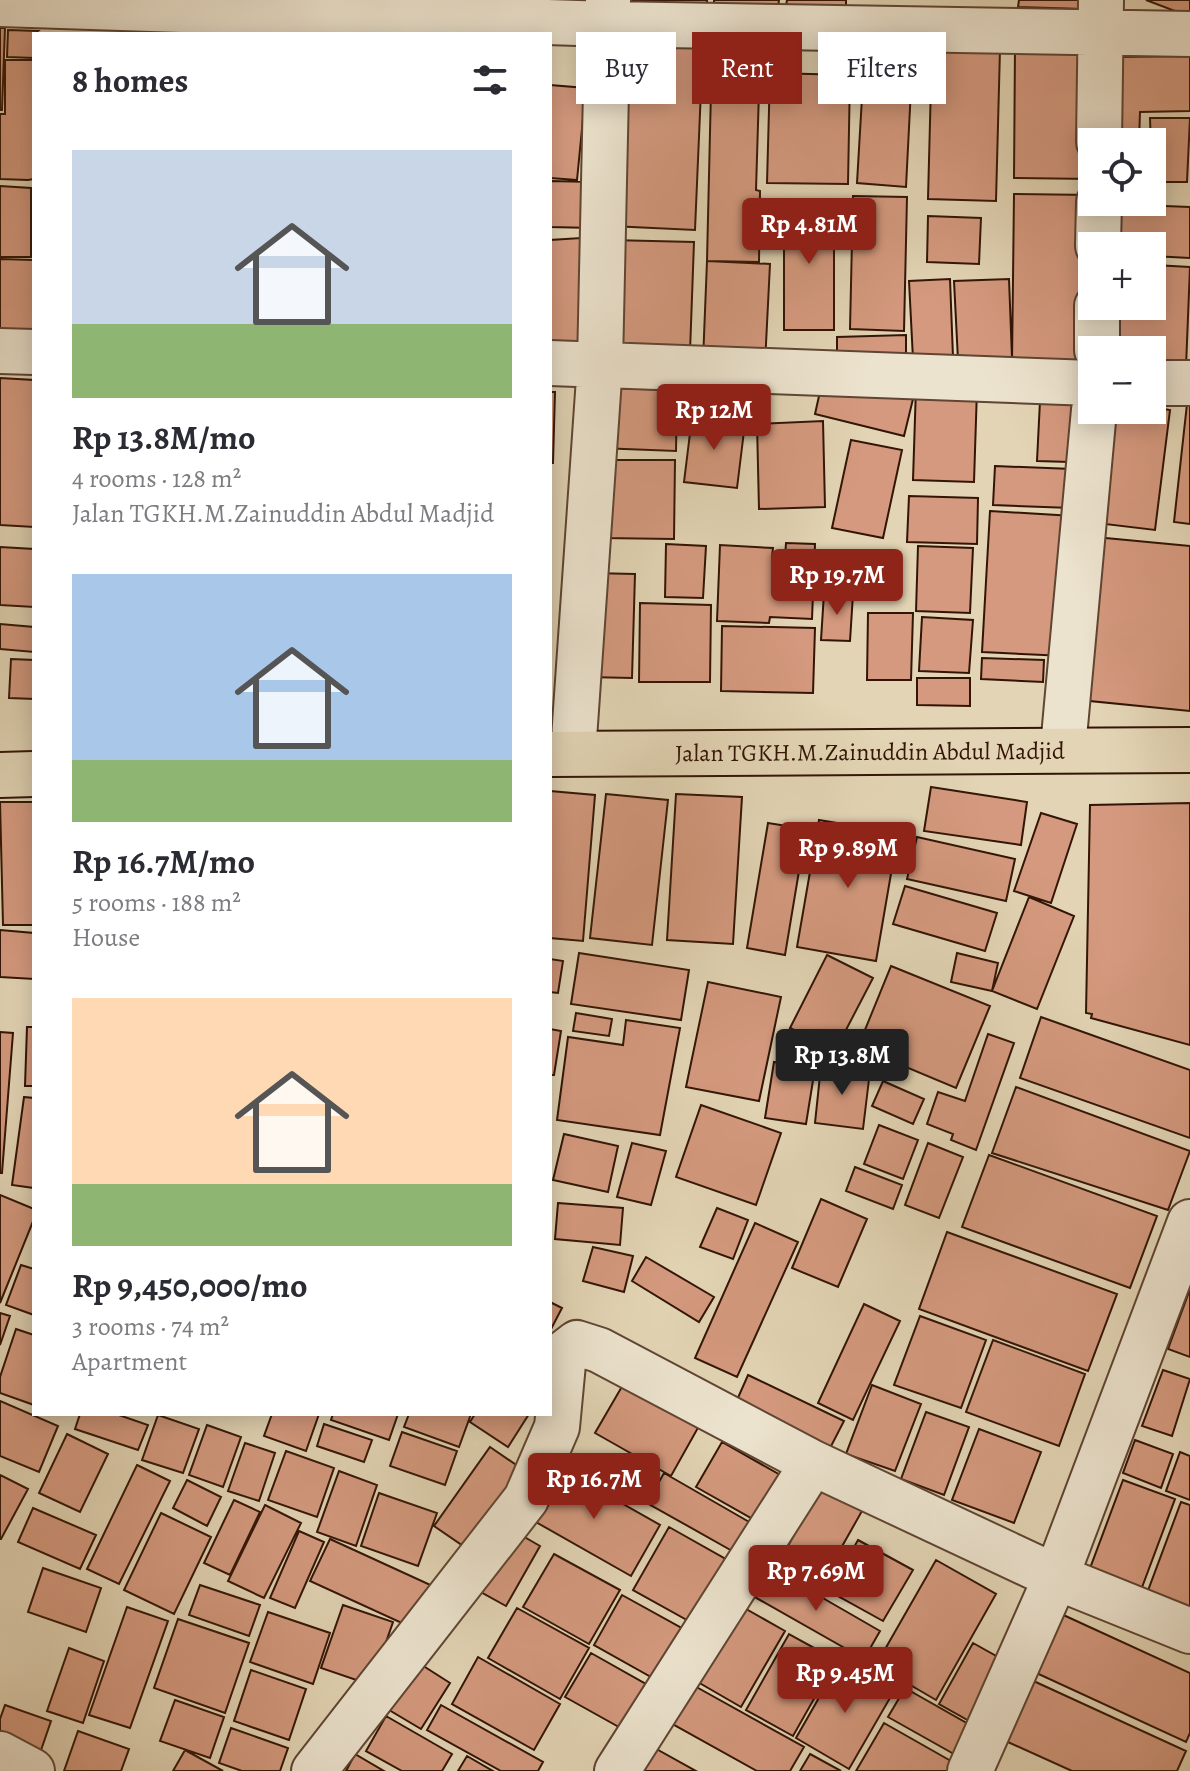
<!DOCTYPE html>
<html lang="en">
<head>
<meta charset="utf-8">
<style>
	body { margin:0; font-family:Alegreya,serif; background:#f7f7f7; color:#2b2b33; height:100vh; display:flex; flex-direction:column; font-size:30px; white-space:nowrap }
	* { box-sizing:border-box; margin:0 }
	p { font-size:26px; color:#7c7c81 }
	.icon { flex:none; width:44px; height:44px; fill:none; stroke:currentColor; stroke-width:2; stroke-linecap:round; stroke-linejoin:round }
	.map { position:relative; flex:1; overflow:hidden }
	.panel { position:absolute; left:32px; top:32px; width:520px; height:1384px; display:flex; flex-direction:column; background:#fff; border-radius:0px; box-shadow:0 4px 20px #0003 }
	.panel>* { flex:none }
	.banner { position:absolute; left:576px; top:32px; width:494px; height:72px; display:flex; gap:16px }
	.tools { position:absolute; left:1078px; top:128px; display:grid; gap:16px }
	.tools a { display:grid; place-items:center; width:88px; height:88px; border-radius:0px; background:#fff; box-shadow:0 4px 20px #0003; font-size:40px }
	.price { position:absolute; translate:-50% -68px; padding:0 18px; border-radius:8px; background:#8f2418; color:#fff; font-size:26px; line-height:52px; filter:drop-shadow(0 2px 4px #0008) }
	.price::after { content:''; position:absolute; left:50%; top:48px; width:24px; height:18px; margin-left:-12px; background:inherit; clip-path:polygon(0 0,100% 0,50% 100%) }
	.price.selected { background:#222; color:#fff }
	ul { padding:0; list-style:none }
	li { display:grid; align-content:center; gap:16px; height:424px; padding:0 40px }
	li span { display:grid; place-items:center; height:248px; border-radius:0px; color:#555 }
	li>.icon { margin-inline-start:auto }
	span .icon { width:144px; height:144px; fill:#fffc; stroke-width:1 }
	li b { font-size:34px }
	h2 { display:flex; justify-content:space-between; align-items:center; height:96px; padding:0 40px; font-size:34px }
	.tag { padding:0 28px; border-radius:0px; background:#fff; box-shadow:0 4px 20px #0003; font-size:28px; line-height:72px }
	.tag.selected { background:#8f2418; color:#fff }
	.map>svg:first-child { display:block }
	.building { fill:#d4997e; stroke:#331506; stroke-width:2 }
	.lines { fill:none; stroke-linecap:round; stroke-linejoin:round }
	.minor-casing { stroke:#5f4532; stroke-width:48 }
	.major-casing { stroke:#331506; stroke-width:48 }
	.minor { stroke:#ece3ce; stroke-width:44 }
	.major { stroke:#e2d4b4; stroke-width:44 }
	.labels { text-anchor:middle; dominant-baseline:central; stroke-width:6; stroke-linejoin:round; paint-order:stroke }
	.street-label { font-size:24px; fill:#331506; stroke:#ece3ce }
</style>
</head>
<body>
<div class="map">
<svg width="1190" height="1771" viewBox="0 0 1190 1771">
	<rect width="100%" height="100%" fill="#e2d4b4"/>
	<filter id="stains"><feTurbulence type="fractalNoise" baseFrequency=".0025" numOctaves="4"/><feColorMatrix values="0 0 0 0 .2 0 0 0 0 .09 0 0 0 0 .02 0 0 0 .5 -.17"/></filter>
	<radialGradient id="worn" r=".72"><stop offset=".6" stop-color="#630" stop-opacity="0"/><stop offset="1" stop-color="#630" stop-opacity=".3"/></radialGradient>
	<path class="building" d="M 613,0 L 707,0 L 707,6 L 613,5 Z
		M 714,0 L 779,0 L 778,7 L 714,5 Z
		M 787,0 L 846,0 L 846,7 L 786,6 Z
		M 1019,0 L 1083,0 L 1083,9 L 1018,7 Z
		M 1146,0 L 1190,0 L 1190,11 L 1188,16 Z
		M 133,26 L 250,34 L 133,34 Z
		M 0,28 L 5,28 L 2,110 L 0,110 Z
		M 8,30 L 38,31 L 34,34 L 34,58 L 7,57 Z
		M 620,39 L 703,43 L 695,230 L 611,226 Z
		M 865,46 L 913,49 L 906,187 L 857,183 Z
		M 932,46 L 1000,49 L 996,201 L 928,199 Z
		M 1015,46 L 1094,48 L 1092,179 L 1014,178 Z
		M 1190,56 L 1190,111 L 1140,112 L 1139,142 L 1116,142 L 1114,57 Z
		M 5,60 L 34,60 L 34,179 L 28,180 L 0,179 L 0,114 L 5,114 Z
		M 770,73 L 850,75 L 848,184 L 767,183 Z
		M 550,85 L 586,88 L 577,180 L 550,178 Z
		M 711,90 L 759,91 L 756,190 L 760,191 L 759,262 L 707,261 Z
		M 1150,118 L 1190,118 L 1187,182 L 1152,182 Z
		M 550,181 L 594,182 L 593,228 L 550,227 Z
		M 0,186 L 31,188 L 31,257 L 0,257 Z
		M 1014,194 L 1092,195 L 1091,364 L 1012,363 Z
		M 853,196 L 907,197 L 904,331 L 850,329 Z
		M 784,201 L 834,201 L 834,330 L 784,330 Z
		M 1115,204 L 1190,207 L 1190,258 L 1152,256 L 1152,246 L 1113,246 Z
		M 928,216 L 981,218 L 979,264 L 927,262 Z
		M 581,238 L 591,351 L 550,351 L 550,240 Z
		M 610,240 L 694,242 L 690,352 L 607,349 Z
		M 0,259 L 34,260 L 34,340 L 0,339 Z
		M 707,261 L 770,264 L 765,364 L 703,361 Z
		M 1152,262 L 1154,265 L 1190,267 L 1186,367 L 1152,365 L 1152,350 L 1102,350 L 1104,306 L 1152,306 Z
		M 950,279 L 953,357 L 913,359 L 909,281 Z
		M 1009,279 L 1012,358 L 958,360 L 954,281 Z
		M 906,335 L 906,359 L 837,360 L 837,337 Z
		M 0,378 L 34,380 L 34,527 L 0,525 Z
		M 823,378 L 913,399 L 904,436 L 815,414 Z
		M 916,387 L 977,389 L 974,482 L 913,480 Z
		M 601,388 L 677,390 L 676,451 L 599,448 Z
		M 550,392 L 555,392 L 553,463 L 550,463 Z
		M 1040,401 L 1072,402 L 1070,462 L 1037,461 Z
		M 1187,404 L 1190,404 L 1190,524 L 1174,522 Z
		M 1152,407 L 1170,410 L 1155,530 L 1088,522 L 1102,410 L 1152,410 Z
		M 692,417 L 745,423 L 737,488 L 684,482 Z
		M 823,421 L 825,507 L 759,509 L 757,424 Z
		M 851,440 L 902,450 L 883,538 L 832,528 Z
		M 602,460 L 675,460 L 674,539 L 601,538 Z
		M 995,466 L 1072,469 L 1071,508 L 993,505 Z
		M 909,496 L 978,498 L 977,544 L 907,542 Z
		M 990,511 L 1073,516 L 1065,656 L 982,652 Z
		M 1095,537 L 1190,546 L 1190,711 L 1080,700 Z
		M 786,543 L 815,544 L 812,619 L 770,617 L 769,623 L 717,621 L 720,545 L 773,548 L 772,557 L 785,558 Z
		M 666,544 L 706,546 L 703,598 L 665,597 Z
		M 918,546 L 973,548 L 970,613 L 916,611 Z
		M 0,547 L 34,549 L 34,607 L 0,605 Z
		M 590,573 L 635,574 L 632,678 L 587,677 Z
		M 824,593 L 853,594 L 850,641 L 821,640 Z
		M 640,603 L 711,605 L 710,682 L 639,682 Z
		M 868,613 L 913,613 L 911,680 L 867,680 Z
		M 922,617 L 973,620 L 969,673 L 919,671 Z
		M 0,624 L 34,627 L 34,652 L 0,649 Z
		M 722,626 L 815,628 L 813,693 L 721,691 Z
		M 982,658 L 1044,660 L 1043,682 L 981,679 Z
		M 11,659 L 34,660 L 34,699 L 9,698 Z
		M 917,678 L 970,678 L 970,706 L 917,705 Z
		M 931,787 L 1027,802 L 1021,845 L 924,831 Z
		M 550,791 L 595,795 L 583,941 L 550,938 Z
		M 606,794 L 668,800 L 652,945 L 590,938 Z
		M 676,794 L 742,797 L 733,944 L 667,940 Z
		M 0,802 L 34,802 L 34,925 L 3,925 Z
		M 1190,803 L 1190,1045 L 1091,1018 L 1092,1014 L 1086,1013 L 1090,805 Z
		M 1041,813 L 1077,824 L 1051,903 L 1014,891 Z
		M 819,820 L 898,833 L 876,961 L 797,947 Z
		M 768,823 L 806,829 L 785,955 L 747,948 Z
		M 917,837 L 1015,859 L 1006,901 L 907,879 Z
		M 905,886 L 997,913 L 985,951 L 893,924 Z
		M 1029,897 L 1074,916 L 1037,1009 L 992,991 Z
		M 0,930 L 34,933 L 34,979 L 0,977 Z
		M 579,953 L 689,970 L 681,1020 L 571,1004 Z
		M 957,953 L 998,963 L 992,991 L 951,982 Z
		M 827,955 L 873,978 L 835,1051 L 790,1028 Z
		M 550,959 L 563,961 L 558,993 L 550,992 Z
		M 891,966 L 990,1006 L 956,1088 L 858,1047 Z
		M 708,982 L 781,997 L 759,1101 L 686,1087 Z
		M 576,1013 L 612,1019 L 609,1036 L 573,1031 Z
		M 1041,1017 L 1190,1070 L 1190,1138 L 1020,1078 Z
		M 626,1020 L 680,1028 L 660,1135 L 557,1120 L 568,1037 L 623,1045 Z
		M 27,1027 L 34,1027 L 34,1086 L 25,1086 Z
		M 550,1029 L 561,1031 L 554,1075 L 550,1075 Z
		M 0,1032 L 13,1033 L 2,1173 L 0,1173 Z
		M 988,1034 L 1014,1043 L 976,1150 L 951,1140 L 953,1134 L 927,1124 L 938,1092 L 965,1101 Z
		M 774,1062 L 815,1068 L 806,1124 L 765,1118 Z
		M 821,1066 L 870,1071 L 863,1129 L 815,1123 Z
		M 883,1081 L 924,1099 L 913,1124 L 872,1106 Z
		M 1016,1087 L 1190,1151 L 1168,1210 L 992,1153 Z
		M 24,1097 L 34,1098 L 34,1188 L 12,1185 Z
		M 701,1105 L 781,1133 L 756,1205 L 676,1177 Z
		M 879,1125 L 918,1140 L 903,1179 L 864,1164 Z
		M 564,1134 L 618,1146 L 608,1192 L 553,1180 Z
		M 632,1143 L 666,1151 L 651,1205 L 617,1197 Z
		M 928,1143 L 963,1157 L 939,1218 L 905,1205 Z
		M 989,1155 L 1157,1216 L 1130,1288 L 962,1227 Z
		M 855,1167 L 902,1185 L 893,1209 L 846,1191 Z
		M 0,1195 L 34,1209 L 34,1219 L 0,1303 Z
		M 821,1199 L 867,1219 L 838,1287 L 792,1268 Z
		M 558,1203 L 623,1208 L 620,1245 L 555,1239 Z
		M 717,1208 L 748,1220 L 733,1259 L 700,1247 Z
		M 755,1223 L 798,1242 L 737,1377 L 695,1358 Z
		M 947,1232 L 1117,1294 L 1088,1371 L 919,1309 Z
		M 593,1247 L 633,1256 L 624,1292 L 583,1281 Z
		M 646,1257 L 714,1297 L 699,1322 L 632,1281 Z
		M 21,1265 L 34,1269 L 34,1315 L 6,1305 Z
		M 1190,1289 L 1190,1357 L 1168,1349 Z
		M 550,1302 L 562,1308 L 550,1331 Z
		M 864,1304 L 900,1321 L 853,1420 L 818,1403 Z
		M 0,1313 L 10,1316 L 0,1345 Z
		M 920,1316 L 986,1340 L 961,1408 L 894,1385 Z
		M 16,1329 L 34,1335 L 34,1405 L 0,1393 L 0,1377 Z
		M 993,1340 L 1085,1374 L 1059,1446 L 966,1412 Z
		M 1163,1370 L 1190,1379 L 1172,1436 L 1142,1426 Z
		M 748,1375 L 844,1421 L 827,1454 L 733,1409 Z
		M 624,1383 L 699,1426 L 671,1476 L 595,1433 Z
		M 872,1385 L 921,1404 L 895,1471 L 846,1454 Z
		M 0,1401 L 58,1426 L 39,1472 L 0,1456 Z
		M 926,1412 L 969,1427 L 944,1495 L 901,1479 Z
		M 80,1414 L 116,1414 L 148,1425 L 138,1450 L 75,1429 Z
		M 272,1414 L 319,1414 L 306,1451 L 264,1436 Z
		M 333,1414 L 398,1414 L 389,1440 L 331,1420 Z
		M 409,1414 L 471,1414 L 459,1447 L 404,1427 Z
		M 475,1414 L 529,1414 L 508,1447 L 470,1422 Z
		M 158,1415 L 199,1429 L 183,1473 L 142,1460 Z
		M 324,1424 L 372,1440 L 364,1462 L 317,1446 Z
		M 207,1425 L 241,1437 L 223,1487 L 189,1475 Z
		M 979,1429 L 1041,1452 L 1014,1523 L 952,1500 Z
		M 402,1432 L 457,1451 L 445,1485 L 390,1466 Z
		M 67,1434 L 108,1454 L 80,1512 L 39,1493 Z
		M 1135,1440 L 1173,1454 L 1161,1488 L 1123,1473 Z
		M 722,1442 L 791,1481 L 765,1526 L 696,1487 Z
		M 245,1443 L 275,1453 L 259,1501 L 228,1491 Z
		M 490,1447 L 528,1473 L 472,1552 L 434,1526 Z
		M 286,1451 L 334,1468 L 317,1517 L 268,1500 Z
		M 1180,1452 L 1190,1456 L 1190,1500 L 1166,1491 Z
		M 137,1465 L 170,1481 L 119,1584 L 87,1569 Z
		M 556,1466 L 660,1525 L 631,1576 L 527,1517 Z
		M 339,1471 L 377,1485 L 356,1546 L 317,1532 Z
		M 664,1473 L 751,1523 L 734,1552 L 647,1503 Z
		M 0,1475 L 28,1489 L 1,1539 L 0,1539 Z
		M 187,1480 L 221,1497 L 207,1526 L 173,1508 Z
		M 1123,1480 L 1175,1499 L 1141,1590 L 1089,1571 Z
		M 821,1488 L 862,1511 L 819,1587 L 778,1563 Z
		M 379,1493 L 437,1513 L 418,1566 L 361,1546 Z
		M 234,1500 L 260,1512 L 230,1575 L 204,1563 Z
		M 1181,1502 L 1190,1505 L 1190,1612 L 1146,1596 Z
		M 265,1505 L 301,1523 L 264,1598 L 228,1581 Z
		M 33,1508 L 96,1535 L 80,1569 L 18,1542 Z
		M 161,1513 L 211,1537 L 174,1614 L 124,1590 Z
		M 669,1527 L 738,1566 L 703,1629 L 633,1590 Z
		M 299,1531 L 324,1542 L 295,1608 L 270,1598 Z
		M 514,1531 L 540,1546 L 506,1606 L 479,1591 Z
		M 330,1539 L 437,1588 L 417,1630 L 310,1581 Z
		M 858,1540 L 913,1570 L 883,1621 L 829,1591 Z
		M 554,1554 L 620,1590 L 589,1644 L 523,1607 Z
		M 936,1560 L 996,1594 L 936,1700 L 876,1665 Z
		M 769,1567 L 880,1631 L 864,1659 L 753,1596 Z
		M 43,1568 L 101,1588 L 86,1632 L 28,1612 Z
		M 200,1585 L 260,1605 L 249,1636 L 189,1615 Z
		M 622,1595 L 696,1636 L 667,1686 L 594,1645 Z
		M 343,1605 L 393,1622 L 371,1685 L 321,1668 Z
		M 739,1605 L 785,1631 L 741,1707 L 696,1681 Z
		M 127,1607 L 168,1621 L 130,1728 L 89,1715 Z
		M 517,1608 L 589,1648 L 560,1699 L 488,1658 Z
		M 268,1612 L 330,1633 L 313,1684 L 250,1662 Z
		M 1059,1613 L 1190,1673 L 1190,1733 L 1186,1742 L 1032,1671 Z
		M 178,1619 L 249,1643 L 225,1713 L 154,1688 Z
		M 789,1634 L 836,1660 L 793,1736 L 746,1710 Z
		M 973,1643 L 1014,1666 L 980,1727 L 939,1704 Z
		M 69,1648 L 104,1661 L 83,1723 L 47,1711 Z
		M 591,1653 L 660,1692 L 635,1736 L 565,1697 Z
		M 478,1657 L 560,1704 L 534,1750 L 452,1704 Z
		M 414,1660 L 450,1683 L 421,1729 L 384,1707 Z
		M 840,1661 L 894,1691 L 849,1769 L 796,1738 Z
		M 251,1670 L 306,1689 L 289,1740 L 234,1721 Z
		M 1027,1678 L 1186,1751 L 1177,1771 L 1072,1771 L 999,1738 Z
		M 691,1684 L 804,1747 L 790,1771 L 757,1771 L 669,1722 Z
		M 905,1688 L 977,1729 L 961,1758 L 888,1717 Z
		M 175,1700 L 224,1717 L 210,1758 L 160,1741 Z
		M 5,1705 L 51,1721 L 39,1756 L 0,1742 L 0,1719 Z
		M 441,1705 L 543,1762 L 538,1771 L 501,1771 L 427,1730 Z
		M 386,1716 L 452,1754 L 442,1771 L 402,1771 L 366,1751 Z
		M 884,1723 L 958,1765 L 954,1771 L 856,1771 Z
		M 231,1728 L 288,1748 L 280,1771 L 242,1771 L 219,1763 Z
		M 78,1731 L 129,1749 L 121,1771 L 64,1771 Z
		M 651,1746 L 696,1771 L 636,1771 Z
		M 185,1750 L 223,1771 L 173,1771 Z
		M 355,1754 L 384,1771 L 346,1771 Z
		M 810,1754 L 841,1771 L 800,1771 Z
		M 467,1756 L 493,1771 L 458,1771 Z"/>
	<g class="lines">
		<g class="minor-casing">
			<path id="minor" d="M 0,4 L 608,24 L 1190,34
				M 1099,142 L 1101,0
				M 1098,246 L 1099,202
				M 1097,350 L 1097,306
				M 0,351 L 34,352
				M 550,363 L 1092,383
				M 1152,383 L 1190,383
				M 1063,748 L 1094,410
				M 573,753 L 600,364 L 608,0
				M 0,1754 L 32,1771
				M 314,1771 L 526,1499 L 557,1427 L 564,1353 L 577,1343 L 599,1350 L 813,1463 L 1056,1577 L 1190,1631
				M 617,1771 L 813,1463
				M 970,1771 L 1056,1577 L 1190,1222"/>
		</g>
		<g class="major-casing">
			<g id="major">
				<path id="s1" d="M 550,754 L 1190,750"/>
				<path d="M 0,775 L 34,774"/>
			</g>
		</g>
		<use href="#minor" class="minor"/>
		<use href="#major" class="major"/>
	</g>
	<g class="labels">
		<g class="street-label">
			<text stroke="none"><textPath href="#s1" startOffset="320">Jalan TGKH.M.Zainuddin Abdul Madjid</textPath></text>
		</g>
	</g>
	<rect width="100%" height="100%" filter="url(#stains)"/>
	<rect width="100%" height="100%" fill="url(#worn)"/>
</svg>
<div class="tools">
<a><svg class="icon" aria-label="locate" viewBox="0 0 24 24"><circle cx="12" cy="12" r="6"/><path d="M12 2v4M12 18v4M2 12h4M18 12h4"/></svg></a>
<a>+</a>
<a>−</a>
</div>
<b class="price" style="left:809px;top:266px">Rp 4.81M</b>
<b class="price" style="left:714px;top:452px">Rp 12M</b>
<b class="price" style="left:837px;top:617px">Rp 19.7M</b>
<b class="price" style="left:848px;top:890px">Rp 9.89M</b>
<b class="price selected" style="left:842px;top:1097px">Rp 13.8M</b>
<b class="price" style="left:594px;top:1521px">Rp 16.7M</b>
<b class="price" style="left:816px;top:1613px">Rp 7.69M</b>
<b class="price" style="left:845px;top:1715px">Rp 9.45M</b>
<div class="banner">
<a class="tag">Buy</a>
<a class="tag selected">Rent</a>
<a class="tag">Filters</a>
</div>
<section class="panel">
<h2>8 homes<svg class="icon" aria-label="filters" viewBox="0 0 24 24"><path d="M4 7h16M4 17h16"/><circle cx="9" cy="7" r="2"/><circle cx="15" cy="17" r="2"/></svg></h2>
<ul>
<li><span style="background:linear-gradient(#c9d6e8 70%,#8fb573 0)"><svg class="icon" aria-label="home" viewBox="0 0 24 24"><path d="M3 11l9-7 9 7M6 9v11h12V9"/></svg></span><div><b>Rp 13.8M/mo</b><p>4 rooms · 128 m²</p><p>Jalan TGKH.M.Zainuddin Abdul Madjid</p></div></li>
<li><span style="background:linear-gradient(#a9c7e8 75%,#8fb573 0)"><svg class="icon" aria-label="home" viewBox="0 0 24 24"><path d="M3 11l9-7 9 7M6 9v11h12V9"/></svg></span><div><b>Rp 16.7M/mo</b><p>5 rooms · 188 m²</p><p>House</p></div></li>
<li><span style="background:linear-gradient(#ffd9b3 75%,#8fb573 0)"><svg class="icon" aria-label="home" viewBox="0 0 24 24"><path d="M3 11l9-7 9 7M6 9v11h12V9"/></svg></span><div><b>Rp 9,450,000/mo</b><p>3 rooms · 74 m²</p><p>Apartment</p></div></li>
</ul>
</section>
</div>
</body>
</html>
